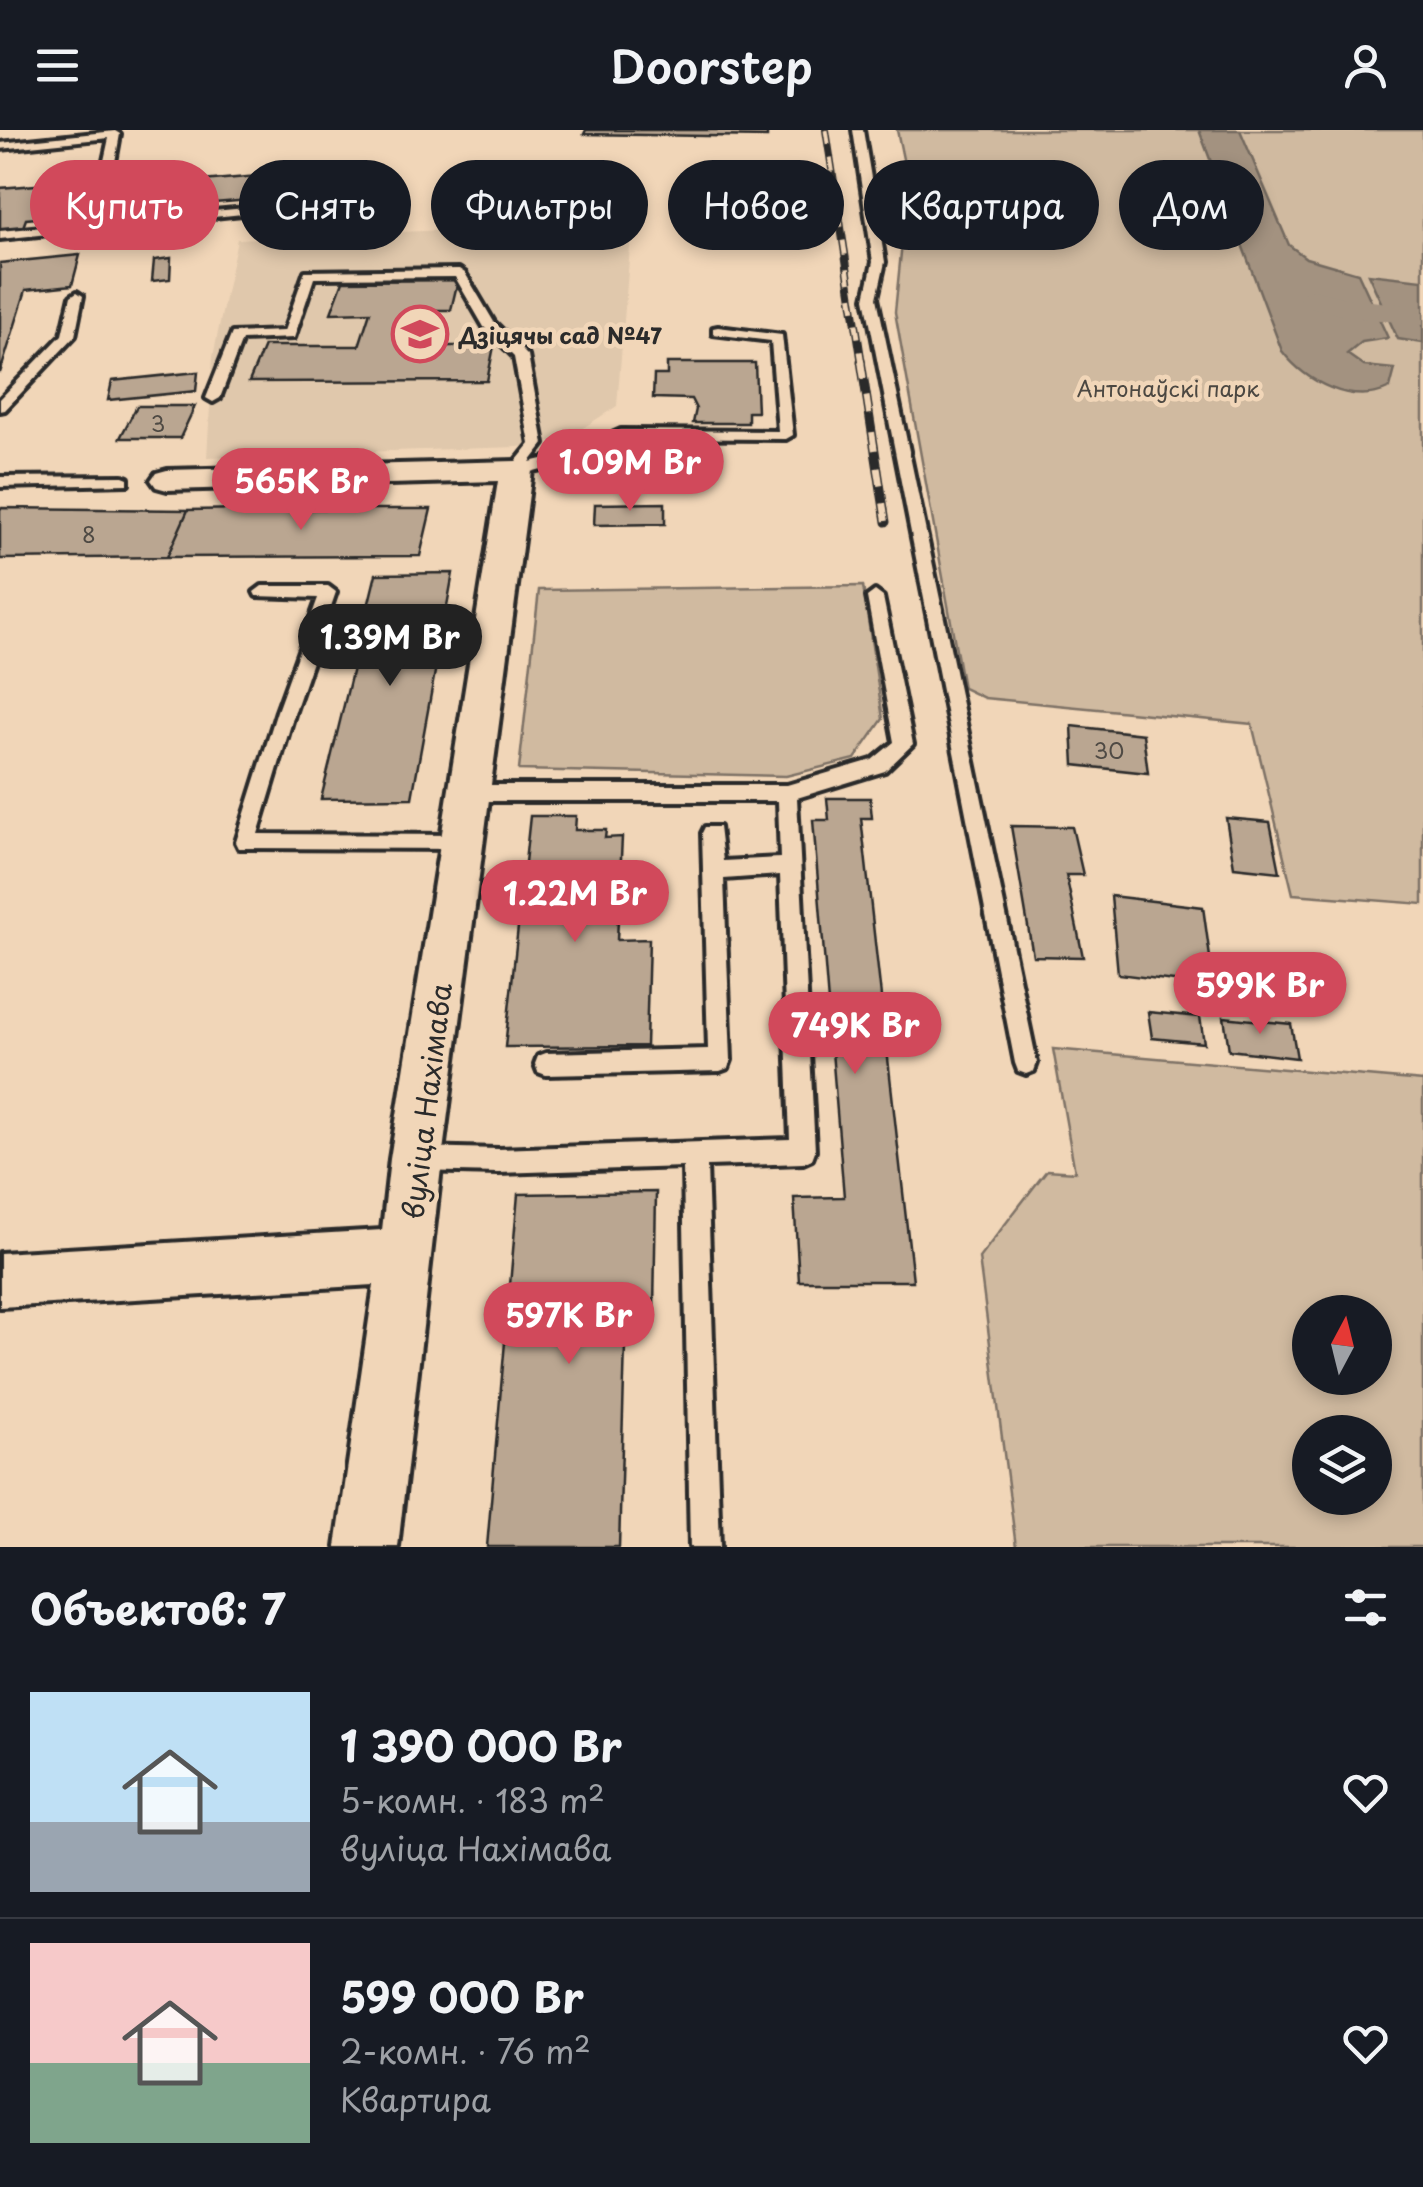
<!DOCTYPE html>
<html lang="ru">
<head>
<meta charset="utf-8">
<style>
	body { margin:0; font-family:"Playpen Sans",sans-serif; background:#20242c; color:#f1f3f6; height:100vh; display:flex; flex-direction:column; font-size:38px; white-space:nowrap }
	* { box-sizing:border-box; margin:0 }
	p { font-size:32px; color:#9ea1a6 }
	.icon { flex:none; width:55px; height:55px; fill:none; stroke:currentColor; stroke-width:2; stroke-linecap:round; stroke-linejoin:round }
	.map { position:relative; height:1417px; overflow:hidden }
	.details { display:flex; flex-direction:column; background:#171b24; flex:1 }
	.details>* { flex:none }
	.guide { position:absolute; left:30px; top:30px; width:1365px; height:90px; display:flex; gap:20px }
	.needle { width:65px; rotate:7deg }
	.fabs { position:absolute; left:1292px; top:1165px; display:grid; gap:20px }
	.fabs a { display:grid; place-items:center; width:100px; height:100px; border-radius:50%; background:#171b24; box-shadow:0 5px 15px #0003; font-size:50px }
	.price { position:absolute; translate:-50% -85px; padding:0 22px; border-radius:35px; background:#d1495b; color:#fff; font-size:32px; line-height:65px; filter:drop-shadow(0 2px 5px #0008) }
	.price::after { content:''; position:absolute; left:50%; top:60px; width:30px; height:22px; margin-left:-15px; background:inherit; clip-path:polygon(0 0,100% 0,50% 100%) }
	.price.on { background:#222; color:#fff }
	ul { padding:0; list-style:none }
	li { display:flex; align-items:center; gap:30px; height:250px; padding:0 30px }
	li+li { border-top:2px solid #363941 }
	li span { display:grid; place-items:center; flex:none; width:280px; height:200px; border-radius:0px; color:#555 }
	li>.icon { margin-inline-start:auto }
	span .icon { width:120px; height:120px; fill:#fffc; stroke-width:1 }
	li b { font-size:42px }
	h2 { display:flex; justify-content:space-between; align-items:center; height:120px; padding:0 30px; font-size:42px }
	.tag { padding:0 35px; border-radius:45px; background:#171b24; box-shadow:0 5px 15px #0003; font-size:35px; line-height:90px }
	.tag.on { background:#d1495b; color:#fff }
	header { display:flex; justify-content:space-between; align-items:center; height:130px; padding:0 30px; background:#171b24; font-size:45px; font-weight:600 }
	.map>svg:first-child { display:block }
	.built { fill:#e0c8ac }
	.green { fill:#d0baa0; stroke:#7e7266; stroke-width:2.5; fill-rule:evenodd }
	.water { fill:#a39280; stroke:#73695e; stroke-width:2.5 }
	.lines { fill:none; stroke-linecap:round; stroke-linejoin:round }
	.canal { fill:#a39280; fill-rule:evenodd }
	.building { fill:#baa691; stroke:#2b2b2b; stroke-width:2.5 }
	.lane-casing { stroke:#2b2b2b; stroke-width:8 }
	.street-casing { stroke:#2b2b2b; stroke-width:8 }
	.lane { fill:#f1d6b8; fill-rule:evenodd }
	.street { fill:#f1d6b8; fill-rule:evenodd }
	.rail-far1-casing { stroke:#2b2b2b; stroke-width:8 }
	.rail-casing { stroke:#2b2b2b; stroke-width:9 }
	.rail-far1 { stroke:#f1d6b8; stroke-width:5; stroke-dasharray:14; stroke-linecap:butt }
	.rail { stroke:#f1d6b8; stroke-width:6; stroke-dasharray:18; stroke-linecap:butt }
	.labels { text-anchor:middle; dominant-baseline:central; stroke-width:9; stroke-linejoin:round; paint-order:stroke }
	.far-poi-label { font-size:22px; font-weight:bold; fill:#2b2b2b; stroke:#f1d6b8; text-anchor:start }
	.far-park-label { font-size:22px; fill:#4c4842; stroke:#f1d6b8 }
	.number-label { font-size:22px; fill:#4f4a44 }
	.street-label { font-size:28px; fill:#2b2b2b; stroke:#f1d6b8 }
</style>
</head>
<body>
<header><svg class="icon" aria-label="menu" viewBox="0 0 24 24"><path d="M4 6h16M4 12h16M4 18h16"/></svg>Doorstep<svg class="icon" aria-label="person" viewBox="0 0 24 24"><circle cx="12" cy="8" r="4"/><path d="M4 21q1-7 8-7t8 7"/></svg></header>
<div class="map">
<svg width="1423" height="1417" viewBox="0 0 1423 1417">
	<rect width="100%" height="100%" fill="#f1d6b8"/>
	<filter id="ink" filterUnits="userSpaceOnUse"><feTurbulence type="fractalNoise" baseFrequency=".01" numOctaves="2"/><feDisplacementMap in="SourceGraphic" scale="20" xChannelSelector="R" yChannelSelector="G"/><feConvolveMatrix kernelMatrix="1 2 1 2 8 2 1 2 1" color-interpolation-filters="sRGB"/></filter>
	<g filter="url(#ink)">
		<path class="built" d="M 632,92 L 617,276 L 566,309 L 518,317 L 207,327 L 213,227 L 237,109 Z"/>
		<path class="green" d="M 897,0 L 1423,0 L 1423,774 L 1293,764 L 1252,594 L 984,568 L 963,558 L 895,182 L 908,53 Z
			M 863,456 L 883,589 L 855,629 L 786,646 L 519,640 L 539,460 Z
			M 1053,919 L 1423,951 L 1423,1417 L 1016,1417 L 979,1128 L 1047,1040 L 1075,1042 ZM 1375,1182 L 1375,1248 L 1310,1248 L 1310,1182 ZM 1375,1302 L 1375,1368 L 1310,1368 L 1310,1302 Z"/>
		<path class="water" d="M 1199,0 L 1240,0 L 1289,115 L 1306,128 L 1358,143 L 1388,208 L 1362,212 L 1347,224 L 1364,236 L 1395,239 L 1390,258 C 1352,277 1305,251 1282,221 Z
			M 1368,144 L 1423,150 L 1423,213 L 1398,209 Z"/>
		<g class="lines">
			<path class="canal" d="M 1314,160 L 1345,168 L 1423,177 L 1423,195 L 1344,186 L 1303,175 L 1299,169 L 1303,163 Z"/>
		</g>
		<path class="building" d="M 586,0 L 767,0 L 767,7 L 584,4 Z
			M 305,42 L 308,65 L 26,89 L 23,97 L 0,99 L 0,58 L 147,46 L 145,56 Z
			M 80,125 L 72,155 L 26,160 L 0,243 L 0,133 Z
			M 171,128 L 170,149 L 152,151 L 154,130 Z
			M 458,150 L 451,180 L 409,180 L 398,216 L 494,216 L 487,251 L 249,252 L 264,216 L 359,216 L 370,182 L 331,183 L 343,151 Z
			M 667,233 L 755,233 L 757,282 L 748,282 L 748,293 L 693,293 L 696,279 L 691,269 L 653,268 L 654,245 L 667,245 Z
			M 198,242 L 196,261 L 108,270 L 112,251 Z
			M 137,276 L 195,276 L 180,308 L 120,308 Z
			M 665,373 L 665,394 L 594,395 L 595,374 Z
			M 0,378 L 188,380 L 167,427 L 0,429 Z
			M 247,379 L 431,379 L 420,426 L 167,427 L 188,380 Z
			M 453,443 L 412,668 L 321,669 L 376,444 Z
			M 1072,596 L 1143,604 L 1148,643 L 1074,635 Z
			M 827,668 L 870,668 L 872,688 L 861,688 L 913,1151 L 799,1151 L 794,1068 L 844,1067 L 813,690 L 829,690 Z
			M 530,686 L 576,686 L 575,700 L 606,700 L 605,708 L 622,707 L 617,810 L 649,809 L 646,916 L 505,917 Z
			M 1226,688 L 1270,692 L 1280,742 L 1234,737 Z
			M 1011,696 L 1072,697 L 1083,745 L 1066,745 L 1083,827 L 1033,826 Z
			M 1111,766 L 1203,777 L 1214,856 L 1118,844 Z
			M 1148,882 L 1200,887 L 1204,913 L 1152,908 Z
			M 1224,887 L 1291,894 L 1297,928 L 1229,920 Z
			M 656,1062 L 654,1180 L 626,1181 L 619,1417 L 487,1417 L 518,1064 Z"/>
		<g class="lines">
			<g class="lane-casing">
				<path id="lane" d="M 853,0 L 863,0 L 885,132 L 877,168 L 1037,933 L 1034,941 L 1026,944 L 1018,941 L 1015,933 L 865,168 L 873,132 Z
					M 115,1 L 120,4 L 112,49 L 106,52 L 100,49 L 109,8 L 0,19 L 0,13 Z
					M 298,73 L 304,76 L 302,78 L 0,109 L 0,101 Z
					M 459,139 L 465,143 L 494,192 L 528,226 L 544,314 L 530,332 L 575,321 L 621,300 L 778,301 L 771,211 L 713,204 L 713,198 L 718,197 L 782,205 L 793,305 L 786,309 L 624,308 L 585,327 L 516,346 L 511,344 L 508,341 L 530,314 L 514,227 L 484,197 L 455,147 L 314,148 L 294,208 L 242,210 L 220,268 L 213,272 L 206,268 L 232,203 L 284,201 L 305,141 Z
					M 77,162 L 83,166 L 75,206 L 5,280 L 0,281 L 0,269 L 62,205 L 71,166 Z
					M 123,346 L 128,348 L 128,354 L 0,357 L 0,347 Z
					M 262,456 L 328,456 L 336,462 L 295,581 L 258,704 L 461,705 L 468,707 L 471,713 L 468,719 L 239,718 L 236,712 L 277,581 L 318,468 L 256,466 L 254,462 Z
					M 875,461 L 883,467 L 913,614 L 885,641 L 797,668 L 815,1021 L 812,1029 L 803,1033 L 707,1036 L 720,1417 L 690,1417 L 683,1037 L 498,1043 L 418,1041 L 409,1038 L 406,1029 L 409,1020 L 418,1017 L 498,1019 L 790,1009 L 780,745 L 724,749 L 731,930 L 728,938 L 720,941 L 546,945 L 538,942 L 535,934 L 538,926 L 546,923 L 708,919 L 702,703 L 705,697 L 719,697 L 723,731 L 780,728 L 778,671 L 466,671 L 456,663 L 466,655 L 787,655 L 872,630 L 894,612 L 867,467 Z"/>
			</g>
			<g class="street-casing">
				<path id="street" d="M 516,331 L 527,334 L 532,341 L 442,1029 L 398,1417 L 336,1417 L 374,1155 L 0,1177 L 0,1123 L 382,1100 L 390,1029 L 498,351 L 167,360 L 156,357 L 151,350 L 156,343 L 167,340 Z"/>
			</g>
			<use href="#lane" class="lane"/>
			<use href="#street" class="street"/>
			<g class="rail-far1-casing">
				<path id="rail-far1" d="M 826,0 L 862,234"/>
			</g>
			<g class="rail-casing">
				<path id="rail" d="M 861,231 L 886,392"/>
			</g>
			<use href="#rail-far1" class="rail-far1"/>
			<use href="#rail" class="rail"/>
		</g>
	</g>
	<defs>
		<g id="school-ring" transform="scale(2.875)"><circle r="9.5" fill="#f1d6b8" stroke="#d1495b" stroke-width="1.5"/><path d="M0-5L7-2L0 1L-7-2ZM-4 1L0 2.5L4 1V4Q0 6-4 4Z" fill="#d1495b"/></g>
	</defs>
	<g fill-rule="evenodd">
		<use href="#school-ring" x="420" y="204"/>
	</g>
	<g class="labels">
		<g class="far-poi-label">
			<text x="459" y="204">Дзіцячы сад №47</text>
		</g>
		<g class="far-park-label">
			<text x="1168" y="257">Антонаўскі парк</text>
		</g>
		<g class="number-label">
			<text x="158" y="292">3</text>
			<text x="89" y="403">8</text>
			<text x="1109" y="619">30</text>
		</g>
		<g class="street-label">
			<text transform="translate(426 971) rotate(-83)">вуліца Нахімава</text>
		</g>
	</g>
</svg>
<div class="fabs">
<a><svg class="needle" viewBox="-14 -14 28 28"><path d="M0-13l5 13h-10z" fill="#e53935"/><path d="M0 13l5-13h-10z" fill="#9ea1a6"/></svg></a>
<a><svg class="icon" aria-label="layers" viewBox="0 0 24 24"><path d="M12 4l9 5-9 5-9-5zM3 14l9 5 9-5"/></svg></a>
</div>
<b class="price" style="left:630px;top:384px">1.09M Br</b>
<b class="price" style="left:301px;top:403px">565K Br</b>
<b class="price on" style="left:390px;top:559px">1.39M Br</b>
<b class="price" style="left:575px;top:815px">1.22M Br</b>
<b class="price" style="left:1260px;top:907px">599K Br</b>
<b class="price" style="left:855px;top:947px">749K Br</b>
<b class="price" style="left:569px;top:1237px">597K Br</b>
<div class="guide">
<a class="tag on">Купить</a>
<a class="tag">Снять</a>
<a class="tag">Фильтры</a>
<a class="tag">Новое</a>
<a class="tag">Квартира</a>
<a class="tag">Дом</a>
</div>
</div>
<section class="details">
<h2>Объектов: 7<svg class="icon" aria-label="filters" viewBox="0 0 24 24"><path d="M4 7h16M4 17h16"/><circle cx="9" cy="7" r="2"/><circle cx="15" cy="17" r="2"/></svg></h2>
<ul>
<li><span style="background:linear-gradient(#bfe0f5 65%,#9aa5b1 0)"><svg class="icon" aria-label="home" viewBox="0 0 24 24"><path d="M3 11l9-7 9 7M6 9v11h12V9"/></svg></span><div><b>1 390 000 Br</b><p>5-комн. · 183 m²</p><p>вуліца Нахімава</p></div><svg class="icon" aria-label="heart" viewBox="0 0 24 24"><path d="M12 20l-8-8c-3-5 5-10 8-4 3-6 11-1 8 4z"/></svg></li>
<li><span style="background:linear-gradient(#f6c9c9 60%,#7fa58c 0)"><svg class="icon" aria-label="home" viewBox="0 0 24 24"><path d="M3 11l9-7 9 7M6 9v11h12V9"/></svg></span><div><b>599 000 Br</b><p>2-комн. · 76 m²</p><p>Квартира</p></div><svg class="icon" aria-label="heart" viewBox="0 0 24 24"><path d="M12 20l-8-8c-3-5 5-10 8-4 3-6 11-1 8 4z"/></svg></li>
</ul>
</section>
</body>
</html>
